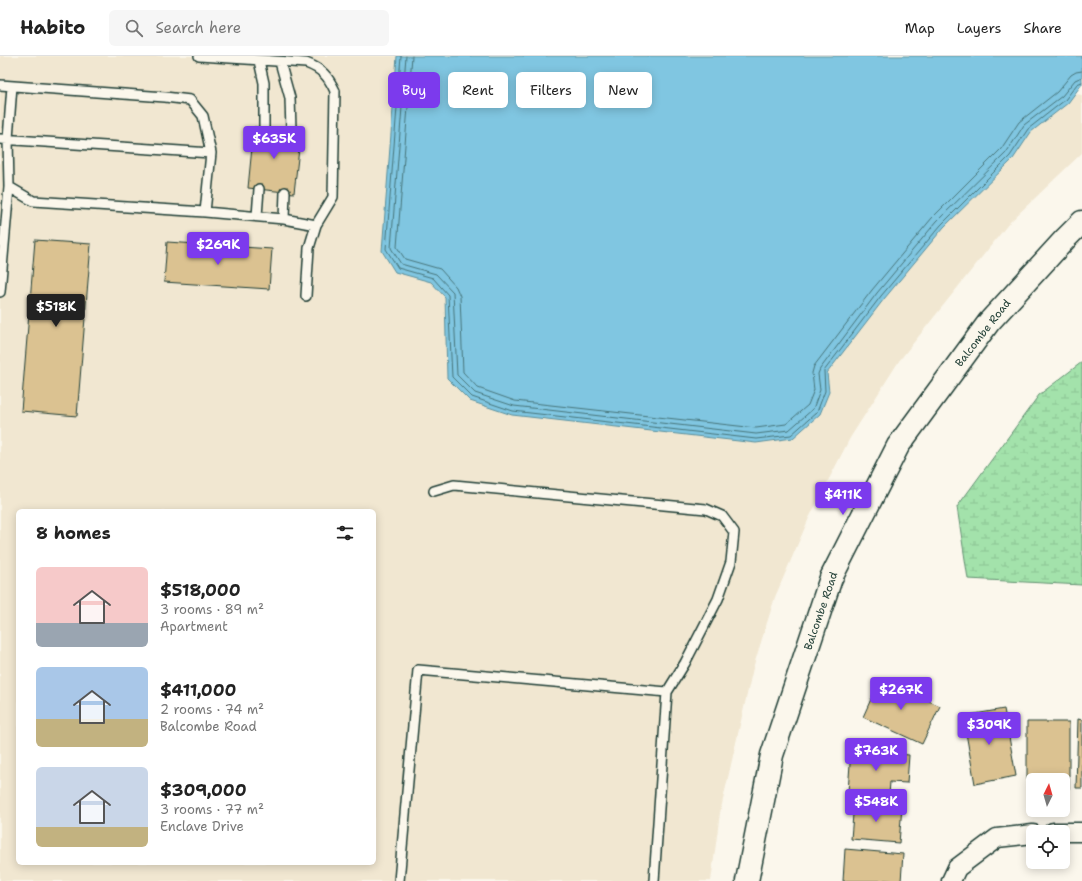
<!DOCTYPE html>
<html lang="en">
<head>
<meta charset="utf-8">
<style>
	body { margin:0; font-family:"Shantell Sans",sans-serif; background:#f6f6f6; color:#222; height:100vh; display:flex; flex-direction:column; font-size:15px; white-space:nowrap }
	* { box-sizing:border-box; margin:0 }
	p { font-size:13px; color:#767676 }
	.icon { flex:none; width:22px; height:22px; fill:none; stroke:currentColor; stroke-width:2; stroke-linecap:round; stroke-linejoin:round }
	.map { position:relative; flex:1; overflow:hidden }
	.drawer { position:absolute; left:16px; top:453px; width:360px; height:356px; display:flex; flex-direction:column; background:#fff; border-radius:6px; box-shadow:0 2px 10px #0003 }
	.drawer>* { flex:none }
	.banner { position:absolute; left:388px; top:16px; width:380px; height:36px; display:flex; gap:8px }
	.needle { width:26px; rotate:5deg }
	.buttons { position:absolute; left:1026px; top:717px; display:grid; gap:8px }
	.buttons a { display:grid; place-items:center; width:44px; height:44px; border-radius:6px; background:#fff; box-shadow:0 2px 10px #0003; font-size:20px }
	.price { position:absolute; translate:-50% -34px; padding:0 9px; border-radius:4px; background:#7c3aed; color:#fff; font-size:13px; line-height:26px; filter:drop-shadow(0 1px 2px #0008) }
	.price::after { content:''; position:absolute; left:50%; top:24px; width:12px; height:9px; margin-left:-6px; background:inherit; clip-path:polygon(0 0,100% 0,50% 100%) }
	.price.active { background:#222; color:#fff }
	ul { padding:0; list-style:none }
	li { display:flex; align-items:center; gap:12px; height:100px; padding:0 20px }
	li span { display:grid; place-items:center; flex:none; width:112px; height:80px; border-radius:6px; color:#555 }
	li>.icon { margin-inline-start:auto }
	span .icon { width:48px; height:48px; fill:#fffc; stroke-width:1 }
	li b { font-size:17px }
	h2 { display:flex; justify-content:space-between; align-items:center; height:48px; padding:0 20px; font-size:17px }
	.tag { padding:0 14px; border-radius:6px; background:#fff; box-shadow:0 2px 10px #0003; font-size:14px; line-height:36px }
	.tag.active { background:#7c3aed; color:#fff }
	header { display:flex; align-items:center; gap:24px; box-sizing:border-box; height:56px; padding:0 20px; background:#fff; border-bottom:1px solid #e0e0e0 }
	header strong { font-size:19px }
	nav { display:flex; gap:22px; margin-inline-start:auto; font-size:14px }
	.search { width:280px; height:36px; background:#f6f6f6; display:flex; align-items:center; gap:10px; box-sizing:border-box; padding:0 14px; border-radius:6px; color:#767676; font-size:15px }
	.map>svg:first-child { display:block }
	.built { fill:#f1e7d1; fill-rule:evenodd }
	.wetland { fill:url(#wetland-marsh); stroke:#619070 }
	.water { fill:#80c6e1; stroke:#598f9c }
	.lines { fill:none; stroke-linecap:round; stroke-linejoin:round }
	.shore { stroke:#467479; stroke-width:1 }
	.building { fill:#dbc291; stroke:#1f3d34 }
	.lane-casing { stroke:#1f3d34; stroke-width:12 }
	.street-casing { stroke:#1f3d34; stroke-width:21 }
	.secondary-casing { stroke:#1f3d34; stroke-width:25 }
	.lane { stroke:#fbf7ec; stroke-width:9 }
	.street { stroke:#fbf7ec; stroke-width:18 }
	.secondary { stroke:#fbf7ec; stroke-width:22 }
	.labels { text-anchor:middle; dominant-baseline:central; stroke-width:3; stroke-linejoin:round; paint-order:stroke }
	.street-label { font-size:11px; fill:#1f3d34; stroke:#fbf7ec }
</style>
</head>
<body>
<header>
<strong>Habito</strong>
<div class="search"><svg class="icon" aria-label="search" viewBox="0 0 24 24"><circle cx="10" cy="10" r="6"/><path d="M15 15l6 6"/></svg>Search here</div>
<nav><a>Map</a><a>Layers</a><a>Share</a></nav>
</header>
<div class="map">
<svg width="1082" height="825" viewBox="0 0 1082 825">
	<defs>
		<pattern id="wetland-marsh" width="20" height="14" patternUnits="userSpaceOnUse"><rect width="20" height="14" fill="#a3e2ab"/><path d="M1 5h8M5 5V1M11 12h8M15 12V8" fill="none" stroke="#8cc394"/></pattern>
	</defs>
	<rect width="100%" height="100%" fill="#fbf7ec"/>
	<filter id="ink" filterUnits="userSpaceOnUse"><feTurbulence type="fractalNoise" baseFrequency=".025" numOctaves="2"/><feDisplacementMap in="SourceGraphic" scale="8" xChannelSelector="R" yChannelSelector="G"/><feConvolveMatrix kernelMatrix="1 2 1 2 8 2 1 2 1" color-interpolation-filters="sRGB"/></filter>
	<g filter="url(#ink)">
		<path class="built" d="M 0,0 L 863,0 L 1082,39 L 1082,97 L 1009,167 L 899,305 L 850,382 L 809,462 L 775,541 L 753,612 L 720,757 L 711,825 L 0,825 ZM 18,455 L 374,455 L 374,807 L 18,807 Z"/>
		<path class="wetland" d="M 1082,306 L 1082,529 L 968,523 L 957,451 L 1039,339 Z"/>
		<path class="water" d="M 397,0 L 1082,0 L 1082,28 L 1068,47 L 1031,76 L 1013,103 L 944,171 L 884,243 L 827,317 L 829,336 L 820,358 L 793,382 L 756,387 L 512,359 L 470,345 L 447,322 L 445,241 L 431,226 L 395,216 L 382,195 Z"/>
		<g class="lines">
			<path class="shore" d="M 401,0 L 386,193 L 398,212 L 433,222 L 448,239 L 452,321 L 472,341 L 513,355 L 756,383 L 791,379 L 817,356 L 825,335 L 824,315 L 881,240 L 941,169 L 1010,100 L 1028,73 L 1065,44 L 1077,28 L 1082,26
				M 406,0 L 391,192 L 401,208 L 436,218 L 453,236 L 457,319 L 475,337 L 514,350 L 756,378 L 789,374 L 813,353 L 820,334 L 818,318 L 820,313 L 877,237 L 937,165 L 1006,97 L 1024,69 L 1062,40 L 1075,24 L 1082,21
				M 412,0 L 397,191 L 405,203 L 440,213 L 456,231 L 460,240 L 463,316 L 478,332 L 515,345 L 756,372 L 786,368 L 808,349 L 814,334 L 812,317 L 814,310 L 872,234 L 932,162 L 1001,93 L 1019,66 L 1057,36 L 1071,19 L 1076,16 L 1082,15"/>
		</g>
		<path class="building" d="M 254,71 L 301,75 L 294,137 L 248,132 Z
			M 35,184 L 91,188 L 77,360 L 21,355 Z
			M 167,186 L 272,193 L 269,233 L 164,226 Z
			M 880,623 L 940,650 L 922,688 L 863,661 Z
			M 1004,653 L 1016,720 L 975,728 L 963,660 Z
			M 1078,663 L 1082,664 L 1082,732 L 1076,732 Z
			M 1027,666 L 1069,666 L 1069,733 L 1063,733 L 1063,724 L 1033,724 L 1033,733 L 1027,733 Z
			M 851,694 L 909,699 L 907,727 L 890,726 L 889,739 L 848,736 Z
			M 854,746 L 902,751 L 899,787 L 851,783 Z
			M 845,793 L 903,798 L 901,825 L 884,824 L 884,825 L 843,825 Z"/>
		<g class="lines">
			<g class="lane-casing">
				<path id="lane" d="M 199,0 L 306,7 C 322,13 328,20 335,35 L 333,141 L 316,169 L 309,192 L 306,240
					M 259,5 L 264,27 L 264,71
					M 280,6 L 290,42 L 291,74
					M 0,29 L 165,41 L 190,44 L 203,60 L 211,97 L 205,156 L 33,145 L 9,131 L 8,83 L 12,30
					M 0,83 L 211,97
					M 205,156 L 284,163 L 316,169
					M 257,160 L 259,133
					M 284,163 L 285,136
					M 0,236 L 9,131
					M 434,435 L 454,429 L 706,453 L 722,460 L 734,476 L 731,506 L 718,543 L 685,607 L 667,636
					M 399,825 L 418,614 L 667,636 L 654,825"/>
			</g>
			<g class="street-casing">
				<path id="street" d="M 1053,776 L 1082,776
					M 951,825 L 957,812 L 997,782 L 1033,778"/>
			</g>
			<g class="secondary-casing">
				<path id="secondary" d="M 747,825 L 772,699 L 831,522 L 898,390 L 989,266 L 1066,182 L 1082,166"/>
			</g>
			<use href="#lane" class="lane"/>
			<use href="#street" class="street"/>
			<use href="#secondary" class="secondary"/>
		</g>
	</g>
	<g class="labels">
		<g class="street-label">
			<text transform="translate(983 277) rotate(-52)">Balcombe Road</text>
			<text transform="translate(821 555) rotate(-71)">Balcombe Road</text>
		</g>
	</g>
</svg>
<div class="buttons">
<a><svg class="needle" viewBox="-14 -14 28 28"><path d="M0-13l5 13h-10z" fill="#e53935"/><path d="M0 13l5-13h-10z" fill="#767676"/></svg></a>
<a><svg class="icon" aria-label="locate" viewBox="0 0 24 24"><circle cx="12" cy="12" r="6"/><path d="M12 2v4M12 18v4M2 12h4M18 12h4"/></svg></a>
</div>
<b class="price" style="left:274px;top:104px">$635K</b>
<b class="price" style="left:218px;top:210px">$269K</b>
<b class="price active" style="left:56px;top:272px">$518K</b>
<b class="price" style="left:843px;top:460px">$411K</b>
<b class="price" style="left:901px;top:655px">$267K</b>
<b class="price" style="left:989px;top:690px">$309K</b>
<b class="price" style="left:876px;top:716px">$763K</b>
<b class="price" style="left:876px;top:767px">$548K</b>
<div class="banner">
<a class="tag active">Buy</a>
<a class="tag">Rent</a>
<a class="tag">Filters</a>
<a class="tag">New</a>
</div>
<section class="drawer">
<h2>8 homes<svg class="icon" aria-label="filters" viewBox="0 0 24 24"><path d="M4 7h16M4 17h16"/><circle cx="9" cy="7" r="2"/><circle cx="15" cy="17" r="2"/></svg></h2>
<ul>
<li><span style="background:linear-gradient(#f6c9c9 70%,#9aa5b1 0)"><svg class="icon" aria-label="home" viewBox="0 0 24 24"><path d="M3 11l9-7 9 7M6 9v11h12V9"/></svg></span><div><b>$518,000</b><p>3 rooms · 89 m²</p><p>Apartment</p></div></li>
<li><span style="background:linear-gradient(#a9c7e8 65%,#c2b280 0)"><svg class="icon" aria-label="home" viewBox="0 0 24 24"><path d="M3 11l9-7 9 7M6 9v11h12V9"/></svg></span><div><b>$411,000</b><p>2 rooms · 74 m²</p><p>Balcombe Road</p></div></li>
<li><span style="background:linear-gradient(#c9d6e8 75%,#c2b280 0)"><svg class="icon" aria-label="home" viewBox="0 0 24 24"><path d="M3 11l9-7 9 7M6 9v11h12V9"/></svg></span><div><b>$309,000</b><p>3 rooms · 77 m²</p><p>Enclave Drive</p></div></li>
</ul>
</section>
</div>
</body>
</html>
